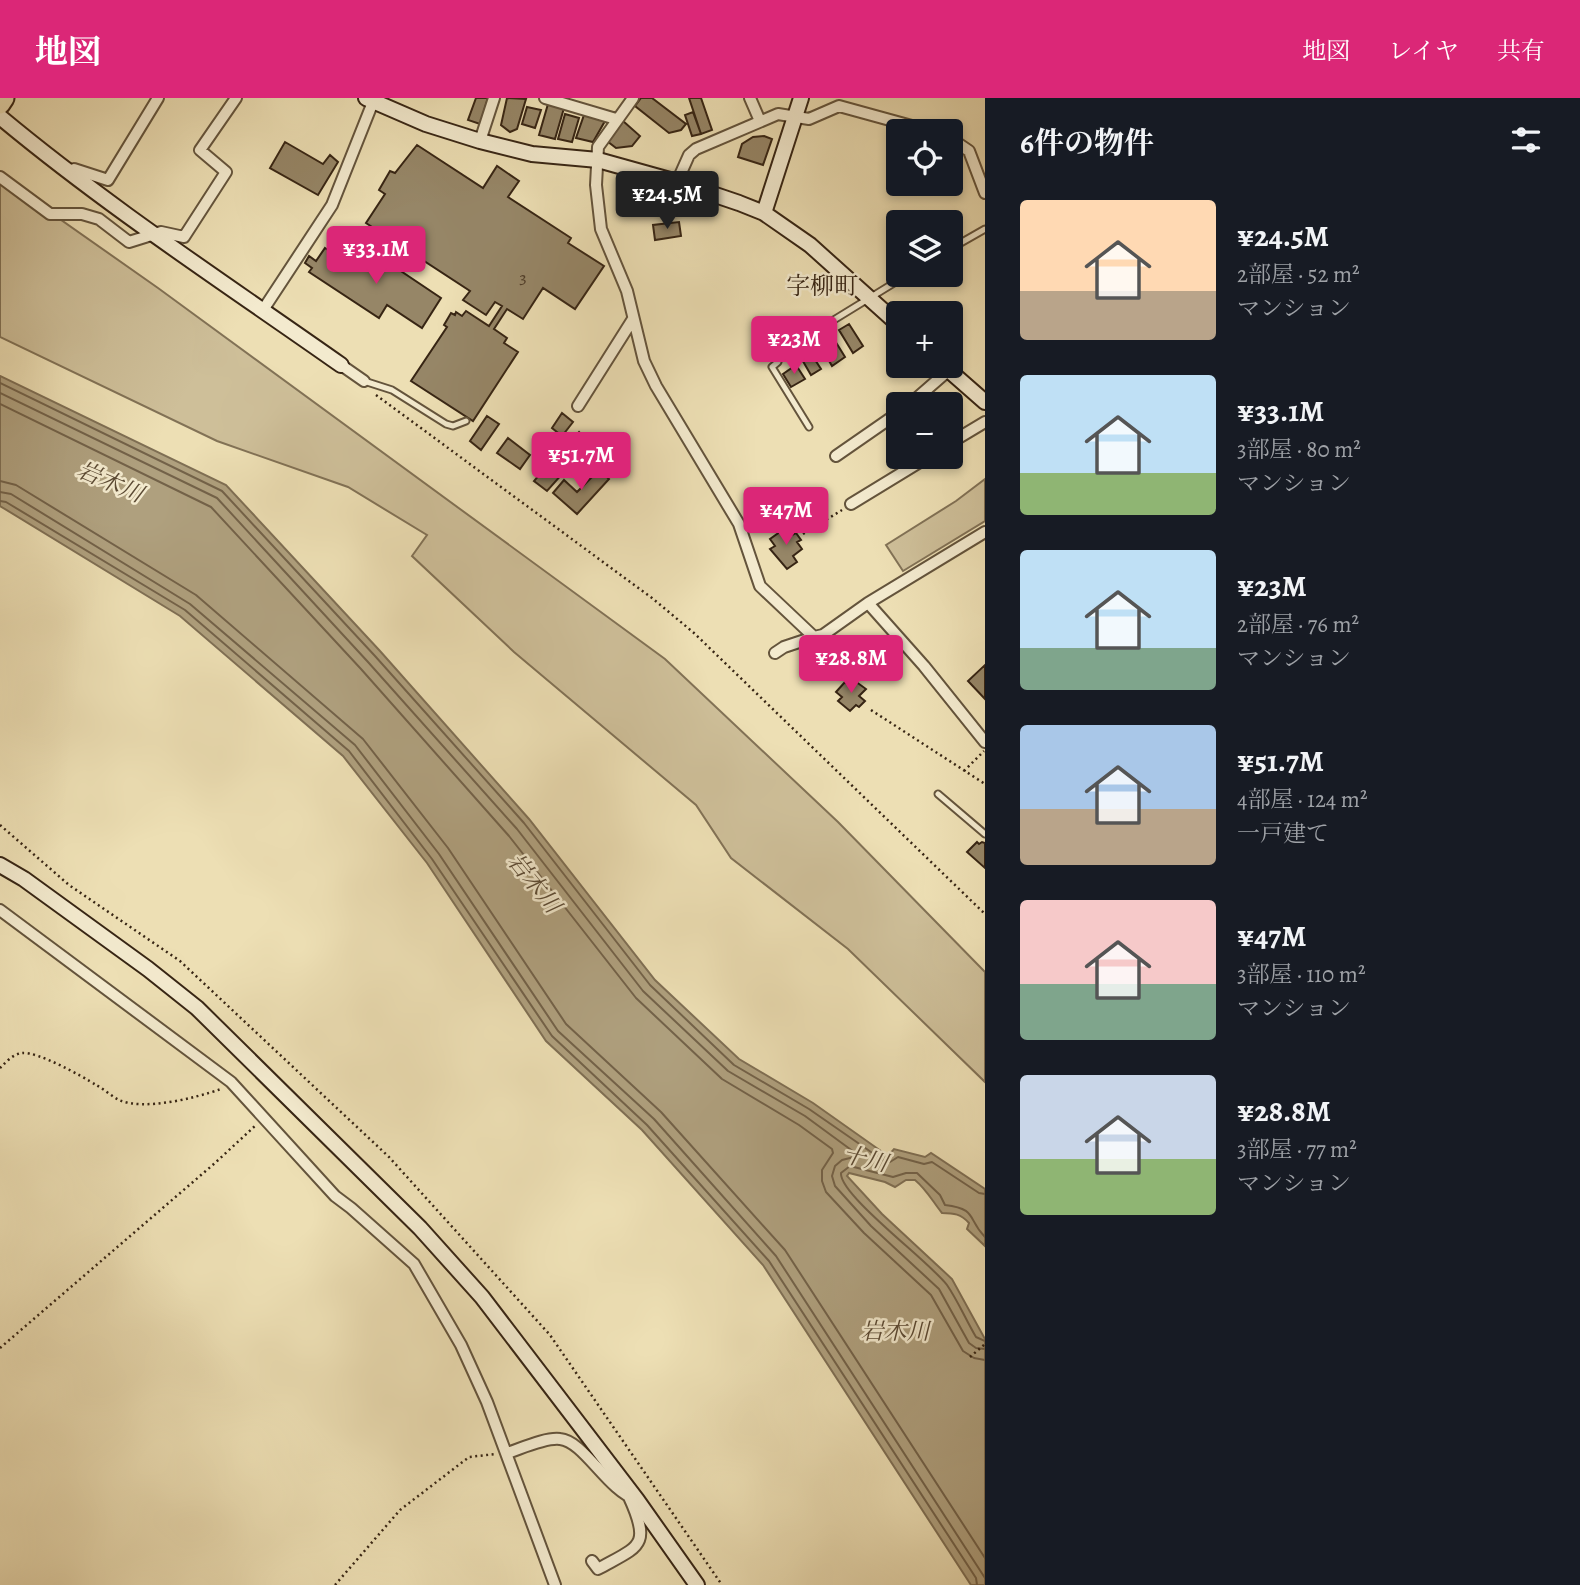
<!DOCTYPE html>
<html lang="ja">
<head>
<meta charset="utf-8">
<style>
	body { margin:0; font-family:Alegreya,"Noto Serif JP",serif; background:#20242c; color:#f1f3f6; height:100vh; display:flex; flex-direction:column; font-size:26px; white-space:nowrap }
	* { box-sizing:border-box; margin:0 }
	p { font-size:23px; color:#9ea1a6 }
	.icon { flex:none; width:38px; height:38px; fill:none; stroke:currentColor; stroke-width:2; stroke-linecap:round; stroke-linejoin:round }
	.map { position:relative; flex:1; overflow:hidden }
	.sheet { display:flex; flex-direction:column; background:#171b24; width:595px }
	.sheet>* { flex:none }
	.tools { position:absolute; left:886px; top:21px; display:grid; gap:14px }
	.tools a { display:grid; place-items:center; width:77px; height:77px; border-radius:7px; background:#171b24; box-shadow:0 4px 10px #0003; font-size:35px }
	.price { position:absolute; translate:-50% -60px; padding:0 16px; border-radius:7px; background:#db2777; color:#fff; font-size:23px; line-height:46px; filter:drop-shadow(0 2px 4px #0008) }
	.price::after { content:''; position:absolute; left:50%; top:42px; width:21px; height:16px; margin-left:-10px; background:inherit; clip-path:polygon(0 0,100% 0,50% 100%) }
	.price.selected { background:#222; color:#fff }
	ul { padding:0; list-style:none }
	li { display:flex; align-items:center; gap:21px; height:175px; padding:0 35px }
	li span { display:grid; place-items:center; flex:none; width:196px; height:140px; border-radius:7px; color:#555 }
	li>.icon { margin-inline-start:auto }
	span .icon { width:84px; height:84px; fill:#fffc; stroke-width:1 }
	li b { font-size:30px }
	h2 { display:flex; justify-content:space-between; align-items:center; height:84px; padding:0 35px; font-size:30px }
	header { display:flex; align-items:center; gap:42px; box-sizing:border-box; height:98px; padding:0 35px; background:#db2777; color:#fff }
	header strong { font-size:33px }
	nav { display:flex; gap:38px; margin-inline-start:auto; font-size:24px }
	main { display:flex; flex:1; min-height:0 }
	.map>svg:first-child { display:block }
	.green { fill:#cebf99; stroke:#827256; stroke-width:2 }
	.water { fill:#afa07e; stroke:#7f6f54; stroke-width:2 }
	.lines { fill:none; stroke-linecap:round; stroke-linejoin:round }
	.shore { stroke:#736249; stroke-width:2 }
	.building { fill:#968667; stroke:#372514; stroke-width:2 }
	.lane-casing { stroke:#64543c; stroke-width:9 }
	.street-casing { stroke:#64543c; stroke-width:14 }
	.secondary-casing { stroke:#372514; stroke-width:18 }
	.highway-casing { stroke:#372514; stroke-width:23 }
	.path { stroke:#372514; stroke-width:2.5; stroke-dasharray:2 3.5; stroke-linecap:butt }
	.lane { stroke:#f3eace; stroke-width:5 }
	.street { stroke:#f3eace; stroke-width:10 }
	.secondary { stroke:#f3eace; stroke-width:14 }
	.highway { stroke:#eddfb4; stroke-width:19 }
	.labels { text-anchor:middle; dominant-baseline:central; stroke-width:5; stroke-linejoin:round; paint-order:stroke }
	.number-label { font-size:18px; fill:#4f3d29 }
	.water-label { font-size:23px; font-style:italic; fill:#5b4a34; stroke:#f3eace }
	.quarter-label { font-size:24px; fill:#372514; stroke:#f3eace }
</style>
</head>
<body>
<header>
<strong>地図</strong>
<nav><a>地図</a><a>レイヤ</a><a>共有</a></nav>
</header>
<main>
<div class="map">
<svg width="985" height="1487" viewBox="0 0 985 1487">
	<rect width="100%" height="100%" fill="#eddfb4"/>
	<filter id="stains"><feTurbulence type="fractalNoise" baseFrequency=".00286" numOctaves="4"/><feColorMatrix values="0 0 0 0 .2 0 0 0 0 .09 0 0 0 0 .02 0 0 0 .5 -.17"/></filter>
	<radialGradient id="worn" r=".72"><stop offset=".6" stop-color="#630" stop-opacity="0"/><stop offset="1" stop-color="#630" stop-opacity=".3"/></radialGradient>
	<path class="green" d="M 0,79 L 158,190 L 665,561 L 838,724 L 985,874 L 985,984 L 848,851 L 731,760 L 696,707 L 514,554 L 412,458 L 427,437 L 348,389 L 217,343 L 0,239 Z
		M 985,381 L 985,423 L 903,473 L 886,447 L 956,403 Z"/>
	<path class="water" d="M 0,278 L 226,387 L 380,553 L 529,721 L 655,882 L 739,961 L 813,1005 L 888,1058 L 894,1051 L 925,1059 L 931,1055 L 985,1091 L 985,1148 L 967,1131 L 969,1125 C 961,1116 954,1115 942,1115 C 933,1104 927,1092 915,1082 L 906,1082 L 895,1089 L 885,1084 L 849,1075 L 847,1078 L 882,1116 L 952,1181 L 985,1241 L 985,1487 L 971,1487 L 763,1167 L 642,1032 L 546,943 L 427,765 L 343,658 L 180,518 L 0,408 Z"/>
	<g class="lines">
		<path class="shore" d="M 0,285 L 222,393 L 375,558 L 524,725 L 650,887 L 734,967 L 809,1011 L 884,1063 L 890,1064 L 898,1059 L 924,1066 L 932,1064 L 979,1095 L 985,1096
			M 0,295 L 217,400 L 368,564 L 517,731 L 643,893 L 728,973 L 805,1018 L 854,1054 L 854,1059 L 842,1062 L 835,1068 L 832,1078 L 835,1088 L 871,1128 L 939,1191 L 969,1245 L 976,1250 L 985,1251
			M 0,306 L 211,409 L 361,571 L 509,738 L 636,900 L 722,981 L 799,1027 L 832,1051 L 833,1055 L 822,1072 L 822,1083 L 826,1094 L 864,1135 L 931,1197 L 963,1253 L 974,1260 L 985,1262
			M 0,383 L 16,387 L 196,497 L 363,641 L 448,750 L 566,926 L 661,1014 L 785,1152 L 985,1460
			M 0,394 L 11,396 L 190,506 L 355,647 L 439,756 L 558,933 L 654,1021 L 776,1158 L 985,1480
			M 0,403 L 6,404 L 185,512 L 349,653 L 432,761 L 552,938 L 647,1027 L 769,1163 L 976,1480 L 977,1487
			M 985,1139 C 967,1121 978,1111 945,1107 L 940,1097 L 917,1075 L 906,1075 L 893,1079 L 850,1068 L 841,1075 C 839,1097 931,1165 947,1187 C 958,1203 966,1222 976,1239 L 985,1243"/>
	</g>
	<path class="building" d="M 476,0 L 488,0 L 480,26 L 468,22 Z
		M 507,0 L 526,1 L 517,31 L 510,34 L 501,27 Z
		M 641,0 L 652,0 L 686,26 L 681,32 L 669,35 L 635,8 Z
		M 689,0 L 701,0 L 712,32 L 701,36 Z
		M 548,6 L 564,10 L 555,41 L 539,37 Z
		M 527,9 L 541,12 L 535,30 L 522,26 Z
		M 693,14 L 701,36 L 692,38 L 685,17 Z
		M 565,16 L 579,20 L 572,44 L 558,41 Z
		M 584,17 L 605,23 L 593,44 L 576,40 Z
		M 623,23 L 640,38 L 632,48 L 616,50 L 607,43 Z
		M 764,38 L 772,41 L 763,67 L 738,59 L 742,46 L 753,39 Z
		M 285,44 L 323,66 L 330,57 L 338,64 L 318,97 L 270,70 Z
		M 417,47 L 483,90 L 497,68 L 519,83 L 508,99 L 571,140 L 568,145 L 604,168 L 575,211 L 543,190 L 523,221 L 507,211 L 494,231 L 507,240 L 504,245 L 518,254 L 473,323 L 411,283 L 447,229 L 444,227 L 451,215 L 455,217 L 456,214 L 462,218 L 466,213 L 489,228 L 502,208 L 495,204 L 486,217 L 463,202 L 470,193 L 366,125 L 385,96 L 379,92 L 390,73 L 395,75 Z
		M 679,124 L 681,138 L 655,142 L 653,127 Z
		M 325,150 L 355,170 L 368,151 L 441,200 L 422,230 L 387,207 L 379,220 L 309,174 L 312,170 L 305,165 L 309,158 L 316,163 Z
		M 849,226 L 863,248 L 853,255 L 839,232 Z
		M 837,246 L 845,259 L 832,268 L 824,254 Z
		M 806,248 L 821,271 L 811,277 L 797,253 Z
		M 796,267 L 805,281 L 791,289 L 783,276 Z
		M 562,315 L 573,324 L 562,338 L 552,330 Z
		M 487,318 L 499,326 L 481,352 L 470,343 Z
		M 579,334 L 589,346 L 547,393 L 534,383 L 540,376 L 542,377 Z
		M 508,340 L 530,357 L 520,371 L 497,355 Z
		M 597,370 L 609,381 L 577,416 L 553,395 L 564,382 L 577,394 L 592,379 L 590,377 Z
		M 787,429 L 792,437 L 796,435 L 801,442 L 797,444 L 802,451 L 793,458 L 797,464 L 787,471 L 770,451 L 775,448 L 770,441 Z
		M 985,567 L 985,601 L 968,583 Z
		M 855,583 L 866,591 L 859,598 L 865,603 L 859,609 L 856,607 L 850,613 L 838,603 L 842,599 L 836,594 L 845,584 L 850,589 Z
		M 977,744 L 979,746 L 982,744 L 985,745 L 985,770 L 967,754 Z"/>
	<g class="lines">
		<g class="lane-casing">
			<path id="lane" d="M 950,151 L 985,131
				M 364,283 L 392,292 L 446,326 L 453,328 L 466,323
				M 809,329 L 772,269 L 778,264 L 780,255 L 907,177
				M 938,696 L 985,736"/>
		</g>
		<g class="street-casing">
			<path id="street" d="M 545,0 L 616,21
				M 633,0 L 598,49 L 596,87 L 601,131 L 627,193 L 644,263 L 656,288 L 739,426 L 760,488 L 814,539 L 823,537 L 868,505 L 985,434
				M 750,0 L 760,23
				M 950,40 L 969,53 L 985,95
				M 480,43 L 494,0
				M 71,75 L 74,71 L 108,82 L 158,0
				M 0,79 L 50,116 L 82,116 L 99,121 L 129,144 L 161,134 L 184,139 L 226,74 L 200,52 L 236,0
				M 677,84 L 689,57 L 696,51 L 778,16 L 809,21 L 839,8 L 930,33
				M 263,212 L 332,107 L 373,4
				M 341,267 L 364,283
				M 910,306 L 949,272
				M 578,308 L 633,221
				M 950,345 L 985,324
				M 836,358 L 898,315
				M 851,406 L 928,359
				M 868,505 L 924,568 L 985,644
				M 775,555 L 784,549 L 814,539
				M 0,812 L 231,984 L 335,1098 L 351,1110 L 414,1166 L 461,1247 L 487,1304 L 555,1487
				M 507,1355 C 520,1351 546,1339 560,1341 C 584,1343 607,1392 637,1402
				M 592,1463 L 598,1471 C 639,1448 652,1449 629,1399"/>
		</g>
		<g class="secondary-casing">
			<path id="secondary" d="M 366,0 L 426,26 L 480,43 L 532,56 L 598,62 L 677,84 L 739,105 L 764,115 L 810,147 L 898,226
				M 0,19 C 108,109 226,186 341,267
				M 764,115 L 801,0
				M 944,268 L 985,304
				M 0,767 L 24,781 L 148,871 L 197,910 L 420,1130 L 482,1199 L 637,1402 L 697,1487"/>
		</g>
		<g class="highway-casing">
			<path id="highway" d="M 0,6 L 4,0"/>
		</g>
		<path class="path" d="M 376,297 L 652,500 L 694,535 L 985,816
			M 803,436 L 842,412
			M 871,612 L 985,686
			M 964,673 L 984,653
			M 0,727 L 69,787 L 180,863 L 389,1059 L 550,1237 L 722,1487
			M 0,970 C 6,964 13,956 22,955 C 37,953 82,978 96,987 C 104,991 111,998 119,1002 C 145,1013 195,1000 221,991
			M 0,1250 L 215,1065 L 256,1027
			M 970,1259 L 985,1246
			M 335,1487 L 400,1412 L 469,1359 L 496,1356"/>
		<use href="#lane" class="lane"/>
		<use href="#street" class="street"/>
		<use href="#secondary" class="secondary"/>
		<use href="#highway" class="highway"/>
	</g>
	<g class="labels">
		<g class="number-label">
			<text x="523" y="179">3</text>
		</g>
		<g class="water-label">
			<text transform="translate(110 384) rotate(23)">岩木川</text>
			<text transform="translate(534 785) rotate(51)">岩木川</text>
			<text transform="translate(865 1061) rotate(13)">十川</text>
			<text x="895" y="1233">岩木川</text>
		</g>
		<g class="quarter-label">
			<text x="822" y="188">字柳町</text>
		</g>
	</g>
	<rect width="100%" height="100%" filter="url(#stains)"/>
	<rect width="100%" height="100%" fill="url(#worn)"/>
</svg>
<div class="tools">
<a><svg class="icon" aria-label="locate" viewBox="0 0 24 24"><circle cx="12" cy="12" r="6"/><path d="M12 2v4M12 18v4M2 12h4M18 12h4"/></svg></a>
<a><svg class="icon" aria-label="layers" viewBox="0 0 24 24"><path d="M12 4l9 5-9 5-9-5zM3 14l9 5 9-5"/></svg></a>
<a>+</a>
<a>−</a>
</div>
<b class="price selected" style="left:667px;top:133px">¥24.5M</b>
<b class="price" style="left:376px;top:188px">¥33.1M</b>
<b class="price" style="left:794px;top:278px">¥23M</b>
<b class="price" style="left:581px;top:394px">¥51.7M</b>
<b class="price" style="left:786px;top:449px">¥47M</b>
<b class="price" style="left:851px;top:597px">¥28.8M</b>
</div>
<section class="sheet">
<h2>6件の物件<svg class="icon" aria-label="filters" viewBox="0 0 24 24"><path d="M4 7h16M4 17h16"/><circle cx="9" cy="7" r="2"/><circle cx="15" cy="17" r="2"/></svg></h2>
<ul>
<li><span style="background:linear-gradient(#ffd9b3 65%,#b9a48a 0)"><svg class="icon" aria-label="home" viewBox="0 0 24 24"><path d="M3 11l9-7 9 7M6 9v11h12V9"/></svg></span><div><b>¥24.5M</b><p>2部屋 · 52 m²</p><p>マンション</p></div></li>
<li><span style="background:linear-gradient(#bfe0f5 70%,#8fb573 0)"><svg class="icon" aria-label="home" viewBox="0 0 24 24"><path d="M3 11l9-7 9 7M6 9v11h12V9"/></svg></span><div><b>¥33.1M</b><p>3部屋 · 80 m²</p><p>マンション</p></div></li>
<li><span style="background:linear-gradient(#bfe0f5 70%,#7fa58c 0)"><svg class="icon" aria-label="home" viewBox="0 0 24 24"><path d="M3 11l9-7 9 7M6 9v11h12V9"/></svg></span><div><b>¥23M</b><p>2部屋 · 76 m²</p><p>マンション</p></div></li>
<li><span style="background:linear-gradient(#a9c7e8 60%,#b9a48a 0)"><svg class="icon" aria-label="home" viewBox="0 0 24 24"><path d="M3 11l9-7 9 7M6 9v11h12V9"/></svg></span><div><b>¥51.7M</b><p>4部屋 · 124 m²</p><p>一戸建て</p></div></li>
<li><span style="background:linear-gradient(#f6c9c9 60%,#7fa58c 0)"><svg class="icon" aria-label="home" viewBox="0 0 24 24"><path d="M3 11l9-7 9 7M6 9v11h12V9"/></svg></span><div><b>¥47M</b><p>3部屋 · 110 m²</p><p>マンション</p></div></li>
<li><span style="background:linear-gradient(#c9d6e8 60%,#8fb573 0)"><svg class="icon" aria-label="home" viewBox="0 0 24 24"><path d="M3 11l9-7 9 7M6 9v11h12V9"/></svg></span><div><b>¥28.8M</b><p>3部屋 · 77 m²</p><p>マンション</p></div></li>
</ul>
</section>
</main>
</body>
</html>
